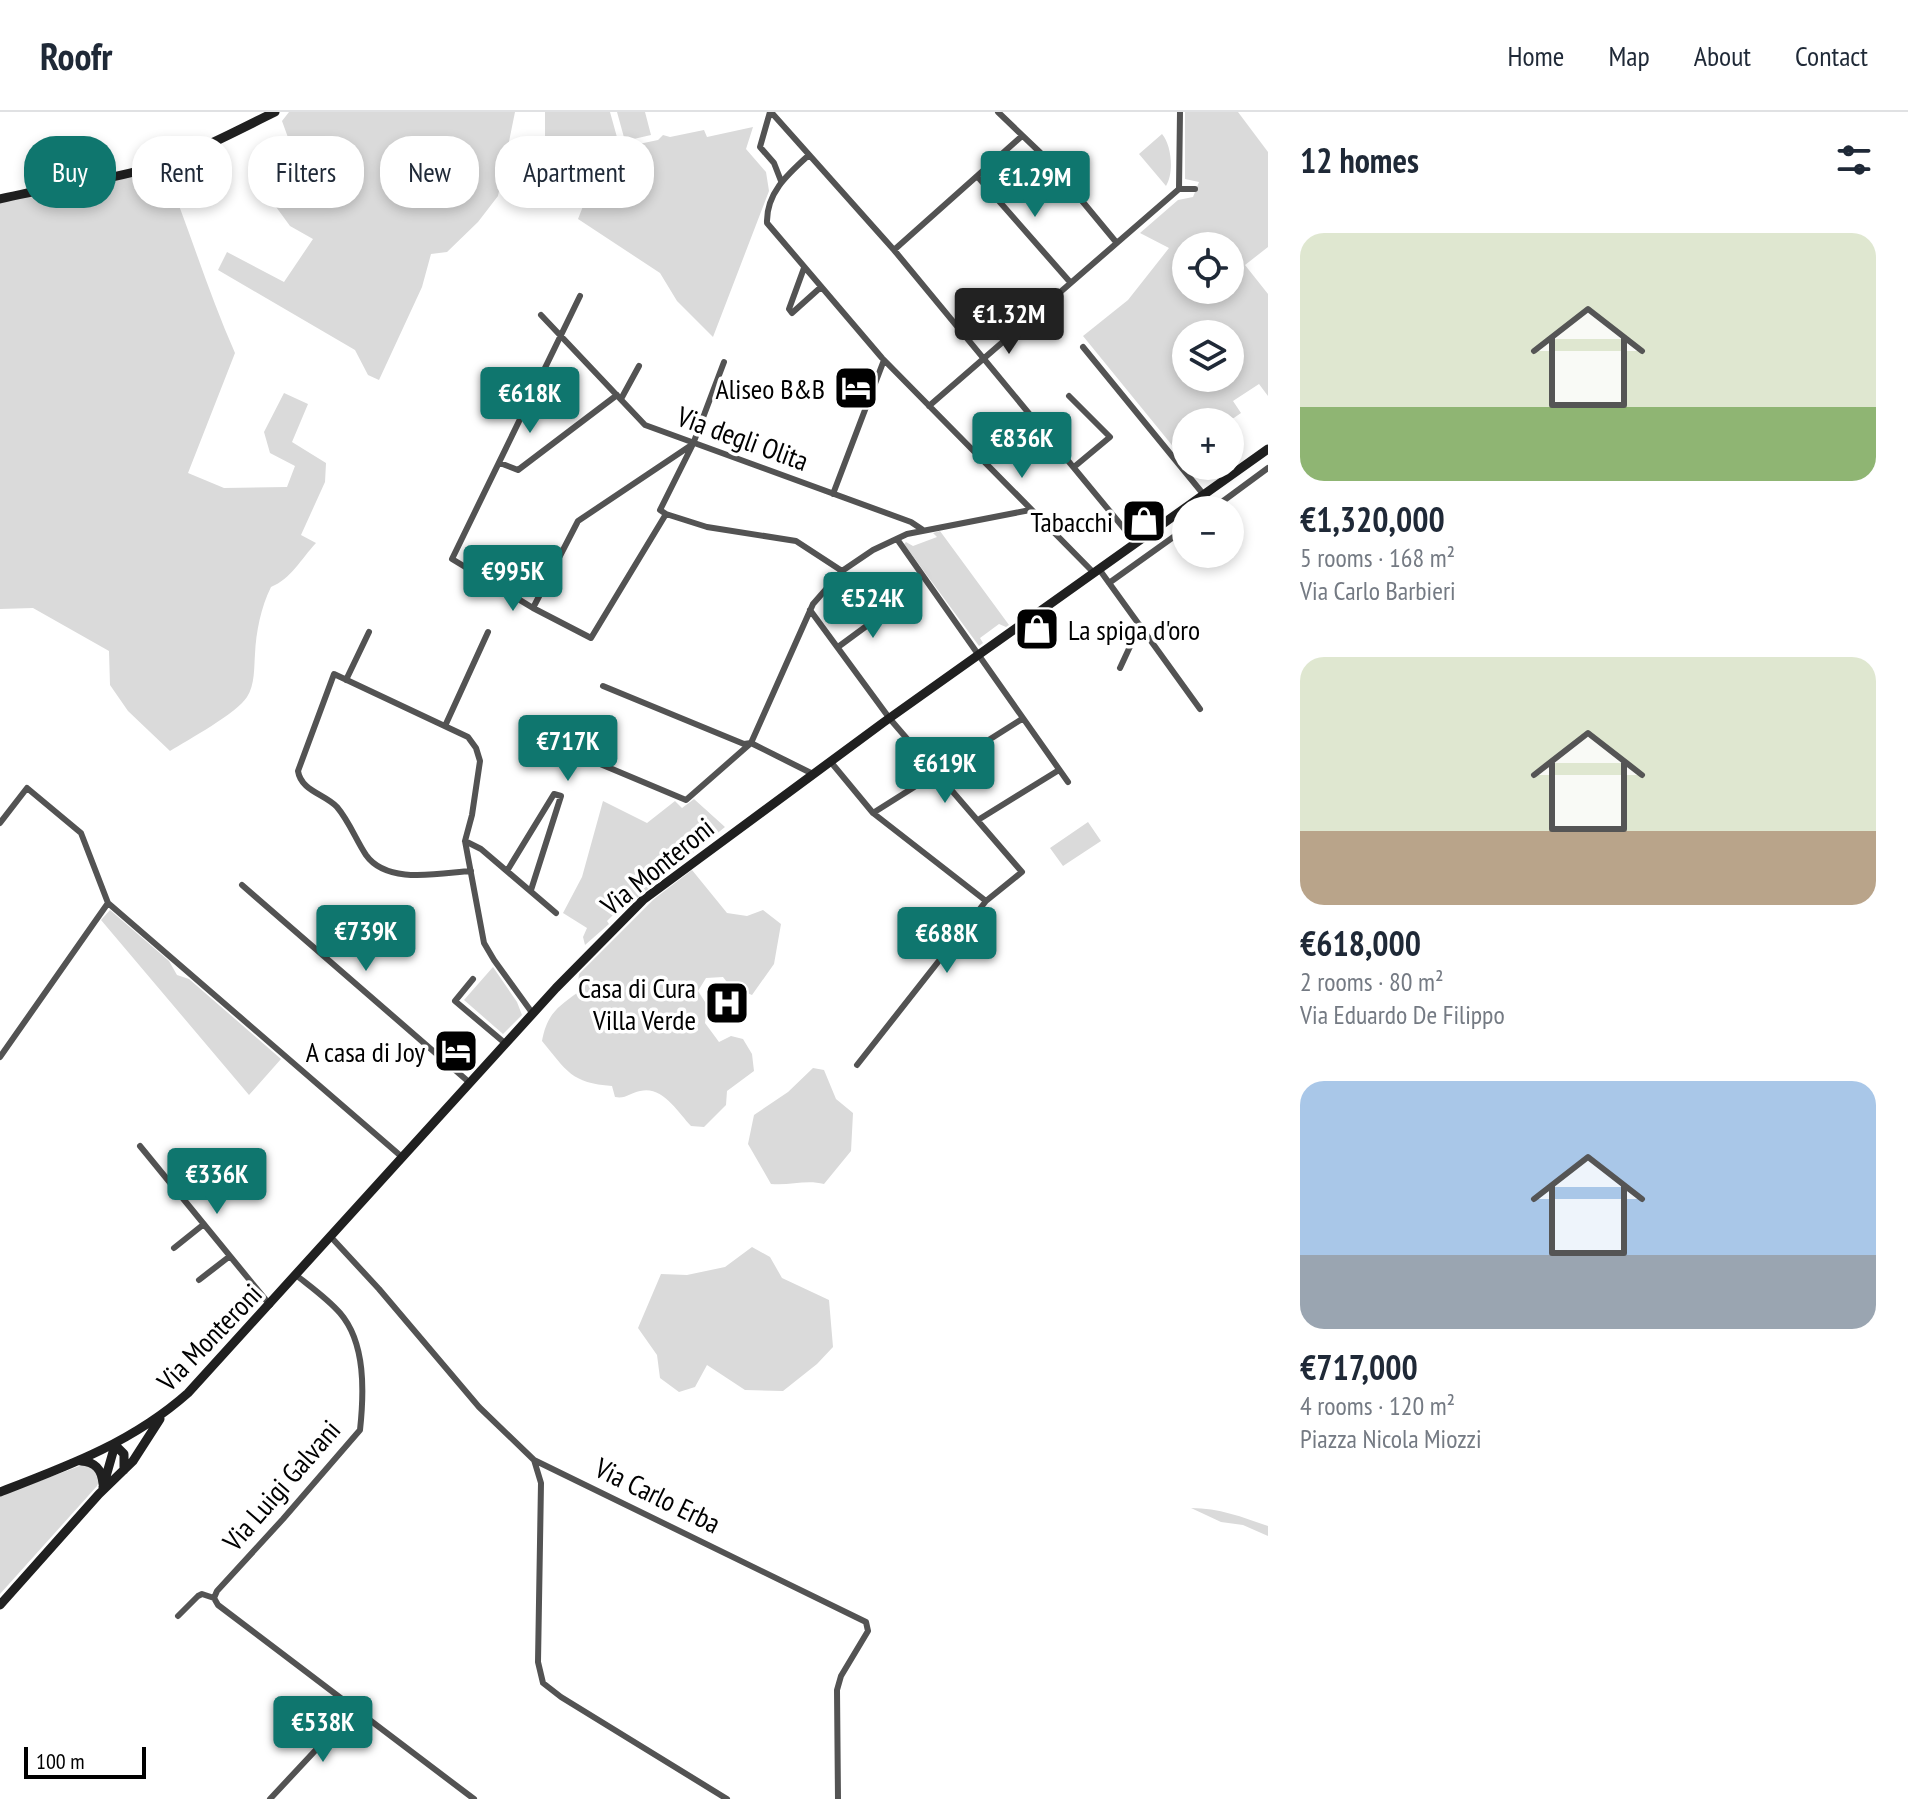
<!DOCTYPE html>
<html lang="en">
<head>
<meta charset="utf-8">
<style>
	body { margin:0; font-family:"PT Sans Narrow",sans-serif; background:#f6f6f7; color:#1f2937; height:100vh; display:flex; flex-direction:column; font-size:30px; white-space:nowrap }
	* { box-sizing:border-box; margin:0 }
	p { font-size:26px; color:#747a83 }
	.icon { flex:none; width:44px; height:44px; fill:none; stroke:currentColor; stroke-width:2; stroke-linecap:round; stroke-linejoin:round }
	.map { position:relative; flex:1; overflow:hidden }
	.side { display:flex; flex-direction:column; background:#fff; width:640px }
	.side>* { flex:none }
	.guide { position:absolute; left:24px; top:24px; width:760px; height:72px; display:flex; gap:16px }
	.tools { position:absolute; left:1172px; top:120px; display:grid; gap:16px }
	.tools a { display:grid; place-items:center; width:72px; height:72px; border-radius:50%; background:#fff; box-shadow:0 4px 12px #0003; font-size:40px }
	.scale { position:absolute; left:24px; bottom:20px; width:122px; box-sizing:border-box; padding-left:8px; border:4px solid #000; border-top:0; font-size:22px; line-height:28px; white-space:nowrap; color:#000; -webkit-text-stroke:6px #fff; paint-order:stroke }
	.price { position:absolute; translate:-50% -68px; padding:0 18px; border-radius:8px; background:#0f766e; color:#fff; font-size:26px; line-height:52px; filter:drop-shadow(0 2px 4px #0008) }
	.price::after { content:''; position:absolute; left:50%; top:48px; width:24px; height:18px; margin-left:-12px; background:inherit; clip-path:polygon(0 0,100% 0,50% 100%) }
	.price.on { background:#222; color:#fff }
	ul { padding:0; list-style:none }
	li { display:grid; align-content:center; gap:16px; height:424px; padding:0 32px }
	li span { display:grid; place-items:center; height:248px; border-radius:24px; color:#555 }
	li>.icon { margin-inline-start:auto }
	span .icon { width:144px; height:144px; fill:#fffc; stroke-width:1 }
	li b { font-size:34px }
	h2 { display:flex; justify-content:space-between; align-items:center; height:96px; padding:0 32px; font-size:34px }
	.chip { padding:0 28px; border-radius:32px; background:#fff; box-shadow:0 4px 12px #0003; font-size:28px; line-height:72px }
	.chip.on { background:#0f766e; color:#fff }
	header { display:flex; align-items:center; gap:48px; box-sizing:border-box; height:112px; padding:0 40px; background:#fff; border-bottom:2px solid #e0e1e3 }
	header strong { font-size:38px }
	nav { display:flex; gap:44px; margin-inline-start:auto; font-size:28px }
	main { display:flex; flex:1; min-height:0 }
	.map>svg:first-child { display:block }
	.green { fill:#dadada; fill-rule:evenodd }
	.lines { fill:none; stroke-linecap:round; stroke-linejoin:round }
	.street { stroke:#535353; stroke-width:6 }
	.secondary { stroke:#202020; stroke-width:9 }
	.labels { text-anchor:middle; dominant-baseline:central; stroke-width:7; stroke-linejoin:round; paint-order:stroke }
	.poi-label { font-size:28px; fill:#000; stroke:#fff; text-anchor:end }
	.street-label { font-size:28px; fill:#000; stroke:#fff }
</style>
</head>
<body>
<header>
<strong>Roofr</strong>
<nav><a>Home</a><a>Map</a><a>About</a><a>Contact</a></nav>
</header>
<main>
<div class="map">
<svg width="1268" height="1687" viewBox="0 0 1268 1687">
	<rect width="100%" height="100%" fill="#fff"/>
	<path class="green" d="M 289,0 L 515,0 L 498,84 L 478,110 L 447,140 L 431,142 L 422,175 L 379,268 L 368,263 L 355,238 L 218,158 L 227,140 L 284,170 L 313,127 L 290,114 L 271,88 L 274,77 L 298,53 L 282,9 Z
		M 545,0 L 610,0 L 620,36 L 658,28 L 663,23 L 670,25 L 704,18 L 707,25 L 753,15 L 746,37 L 766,60 L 769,79 L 713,225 L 677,189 L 660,161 L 578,107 L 587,84 L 545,63 Z
		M 617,0 L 645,0 L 651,23 L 625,29 Z
		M 1185,0 L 1238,0 L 1268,40 L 1268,135 L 1245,153 L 1268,182 L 1268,284 L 1259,272 L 1233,289 L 1241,301 L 1228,310 L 1186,310 L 1186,339 L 1180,343 L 1083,224 L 1128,188 L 1169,136 L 1140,121 L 1178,88 L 1193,85 L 1199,70 L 1185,67 ZM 1186,134 L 1230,134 L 1230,178 L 1186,178 ZM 1186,222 L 1230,222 L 1230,266 L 1186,266 Z
		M 1162,22 C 1172,34 1174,61 1166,74 L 1139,42 Z
		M 164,55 C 189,116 208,180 235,241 L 188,361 L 224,376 L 287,375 L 295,354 L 270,341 L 264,320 L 284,281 L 308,292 L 292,330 L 326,351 L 325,370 L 301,423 L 316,431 C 301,447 291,467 271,475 C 261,495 256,520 255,542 C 254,555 255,573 247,585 C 237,601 188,628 170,639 L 128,599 L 110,573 L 109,539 L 33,496 L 0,497 L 0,89 Z
		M 940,419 L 1009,513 L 1006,515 L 999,512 L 980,526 L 983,531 L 979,534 L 904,432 L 906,430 L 913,434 L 937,425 L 933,421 Z
		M 694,687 L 725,715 L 637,786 L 632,784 L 607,809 L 609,812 L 585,833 L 583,825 L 587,816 L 563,801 L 582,765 L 603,689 L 647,711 L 675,689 L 682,696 Z
		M 1088,710 L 1101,729 L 1063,754 L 1050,736 Z
		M 692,758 L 727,801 L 747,804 L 763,798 L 781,812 L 774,852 L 752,883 L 730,874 L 723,865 L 706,866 L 698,879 L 707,893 L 705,911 L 719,930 L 731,924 L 743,927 L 752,942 L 754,959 L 727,979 L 726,993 L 704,1015 L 691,1014 C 678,1000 662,973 640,979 C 630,981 626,987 615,985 L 612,974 C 571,971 567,959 542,929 C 547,903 556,896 577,881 L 579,862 L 654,787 Z
		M 110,798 L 169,849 L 177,863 L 189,867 L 281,947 L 249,983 L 101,808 Z
		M 493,855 L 517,890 L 522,903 L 503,922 L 464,888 Z
		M 813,956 L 824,958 L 836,987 L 853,1001 L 851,1039 L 824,1072 C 806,1067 790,1074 771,1072 L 748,1032 L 754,1003 L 788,980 Z
		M 752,1135 L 770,1145 L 782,1166 L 829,1188 L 833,1235 L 817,1252 L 783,1279 L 745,1278 L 707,1253 L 695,1275 L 679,1280 L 660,1266 L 657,1243 L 638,1216 L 661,1162 L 687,1163 L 725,1155 Z
		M 82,1353 L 95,1356 L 99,1369 L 97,1374 L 0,1482 L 0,1384 Z
		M 1191,1396 C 1219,1396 1242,1405 1268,1414 L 1268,1424 L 1243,1413 L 1221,1410 Z"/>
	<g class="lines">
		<path class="street" d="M 770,0 L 760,35 L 774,51 L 781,69
			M 771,0 L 894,138 L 1136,431
			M 998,0 L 1049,49 L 1116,130
			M 809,43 C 788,62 766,81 767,111 L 882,246 L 1094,461
			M 977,64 L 1070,170
			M 1179,77 L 1180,0
			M 894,138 L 1022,24
			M 804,156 L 789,197 L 792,201 L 821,175
			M 580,184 L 452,447 L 533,496 L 591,526 L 666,402 L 660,398 L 693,332 L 724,250
			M 541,203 L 645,313 L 911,410 L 923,418
			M 1083,235 L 1204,383
			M 1069,284 L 1110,325 L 1074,355
			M 621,287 L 639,254
			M 929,294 L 1179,77 L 1195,77
			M 500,351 L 518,358 L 617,283
			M 833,382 L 884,248
			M 1211,398 L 1268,356
			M 666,402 L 707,415 L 796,429 L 842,459
			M 897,427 L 1068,670
			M 1099,457 L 1200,597
			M 1109,471 L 1186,416
			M 533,496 L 578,409 L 693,332
			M 810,498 L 890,607 L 1022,760 L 986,789 L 857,953
			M 838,535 L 891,496
			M 1120,556 L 1140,513
			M 346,568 L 369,520
			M 603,574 L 744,632 L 751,631
			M 445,614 L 488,520
			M 543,628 L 686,688 L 751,631
			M 830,649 L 873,701 L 986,789
			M 813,662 L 751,631 L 813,492 L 842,459 L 873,438 L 907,422 L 1030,398
			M 873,701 L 1022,607
			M 978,708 L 1059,658
			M 0,711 L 27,676 L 81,721 L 108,791 L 402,1045
			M 465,729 L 481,737 L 556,801
			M 471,759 C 440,761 387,773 366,743 C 356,728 349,709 337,695 C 325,682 301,679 298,659 L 334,562 L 468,625 L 476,636 L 480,649 L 472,703 L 465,729 L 484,831 L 494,848 L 533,902
			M 507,759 L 554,682 L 561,684 L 531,778
			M 242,773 L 470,971
			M 473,867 L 455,889 L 506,932
			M 0,945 L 108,791
			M 140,1034 L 270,1193
			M 330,1124 L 379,1177 L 479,1295 L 534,1348 L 866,1510 L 868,1519 L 841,1564 L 837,1578 L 838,1687
			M 174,1136 L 204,1112
			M 199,1168 L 230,1144
			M 534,1348 L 541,1371 L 538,1550 L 543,1571 L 561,1585 L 727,1687
			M 214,1486 L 218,1493 L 474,1687
			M 178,1504 L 198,1484 L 202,1482 L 214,1486 L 217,1479 L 283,1407 L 360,1318 C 364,1281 366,1231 340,1201 C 328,1187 311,1175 296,1163
			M 270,1687 L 355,1596"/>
		<path class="secondary" d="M 0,87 C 48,75 97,71 145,57 C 190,44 232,21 275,0
			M 115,1333 L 124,1342 L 124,1358
			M 81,1349 C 95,1350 102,1357 103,1372
			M 103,1375 L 115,1333
			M 0,1380 C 68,1354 133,1330 188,1281 L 556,876 L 643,788 L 884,610 L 1268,337
			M 0,1493 L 99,1382 L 133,1349 L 160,1307"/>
	</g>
	<defs>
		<g id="hotel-square" transform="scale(2.3)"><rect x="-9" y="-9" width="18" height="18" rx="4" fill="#000" stroke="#fff"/><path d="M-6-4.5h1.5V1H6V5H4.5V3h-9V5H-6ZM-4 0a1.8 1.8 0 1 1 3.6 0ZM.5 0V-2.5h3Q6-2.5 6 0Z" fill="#fff"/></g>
		<g id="shop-square" transform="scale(2.3)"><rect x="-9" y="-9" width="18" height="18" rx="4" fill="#000" stroke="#fff"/><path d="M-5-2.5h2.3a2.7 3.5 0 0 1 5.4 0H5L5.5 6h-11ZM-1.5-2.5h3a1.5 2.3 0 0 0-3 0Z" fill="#fff"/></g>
		<g id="hospital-square" transform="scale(2.3)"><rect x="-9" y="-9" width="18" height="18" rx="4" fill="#000" stroke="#fff"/><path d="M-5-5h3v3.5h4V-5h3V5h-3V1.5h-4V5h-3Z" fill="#fff"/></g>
	</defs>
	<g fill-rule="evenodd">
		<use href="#hotel-square" x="856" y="276"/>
		<use href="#shop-square" x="1144" y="409"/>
		<use href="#shop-square" x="1037" y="517"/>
		<use href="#hospital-square" x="727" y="891"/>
		<use href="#hotel-square" x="456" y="939"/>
	</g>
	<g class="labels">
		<g class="poi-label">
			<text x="825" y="276">Aliseo B&amp;B</text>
			<text x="1113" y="409">Tabacchi</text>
			<text x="1068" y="517" text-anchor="start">La spiga d'oro</text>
			<text x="696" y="875">Casa di Cura<tspan x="696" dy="32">Villa Verde</tspan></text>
			<text x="425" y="939">A casa di Joy</text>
		</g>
		<g class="street-label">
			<text transform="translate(743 326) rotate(20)">Via degli Olita</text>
			<text transform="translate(657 754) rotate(-39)">Via Monteroni</text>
			<text transform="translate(209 1225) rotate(-46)">Via Monteroni</text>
			<text transform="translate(281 1373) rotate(-49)">Via Luigi Galvani</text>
			<text transform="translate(658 1383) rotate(26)">Via Carlo Erba</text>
		</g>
	</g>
</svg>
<div class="tools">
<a><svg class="icon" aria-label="locate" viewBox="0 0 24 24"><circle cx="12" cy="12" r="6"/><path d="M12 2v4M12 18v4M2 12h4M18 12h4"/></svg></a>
<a><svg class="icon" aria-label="layers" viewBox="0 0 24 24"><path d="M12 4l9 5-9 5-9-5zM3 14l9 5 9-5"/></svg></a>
<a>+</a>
<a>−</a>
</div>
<div class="scale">100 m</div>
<b class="price" style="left:1035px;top:107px">€1.29M</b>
<b class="price on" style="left:1009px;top:244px">€1.32M</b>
<b class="price" style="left:530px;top:323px">€618K</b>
<b class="price" style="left:1022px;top:368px">€836K</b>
<b class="price" style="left:513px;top:501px">€995K</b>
<b class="price" style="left:873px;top:528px">€524K</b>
<b class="price" style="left:568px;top:671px">€717K</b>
<b class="price" style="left:945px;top:693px">€619K</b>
<b class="price" style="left:366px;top:861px">€739K</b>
<b class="price" style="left:947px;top:863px">€688K</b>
<b class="price" style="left:217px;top:1104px">€336K</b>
<b class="price" style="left:323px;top:1652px">€538K</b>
<div class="guide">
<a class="chip on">Buy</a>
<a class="chip">Rent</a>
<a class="chip">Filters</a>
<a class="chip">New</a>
<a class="chip">Apartment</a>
</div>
</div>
<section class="side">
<h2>12 homes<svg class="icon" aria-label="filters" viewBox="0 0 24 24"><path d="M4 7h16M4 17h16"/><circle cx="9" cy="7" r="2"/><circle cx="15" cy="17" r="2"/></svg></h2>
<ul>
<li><span style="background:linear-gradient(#dfe7d0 70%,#8fb573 0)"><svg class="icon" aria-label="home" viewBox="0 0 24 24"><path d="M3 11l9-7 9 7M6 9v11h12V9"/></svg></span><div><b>€1,320,000</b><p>5 rooms · 168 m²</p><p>Via Carlo Barbieri</p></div></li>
<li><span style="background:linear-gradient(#dfe7d0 70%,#b9a48a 0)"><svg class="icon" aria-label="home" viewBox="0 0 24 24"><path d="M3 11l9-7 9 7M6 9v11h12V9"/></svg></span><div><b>€618,000</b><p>2 rooms · 80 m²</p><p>Via Eduardo De Filippo</p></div></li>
<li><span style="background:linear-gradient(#a9c7e8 70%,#9aa5b1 0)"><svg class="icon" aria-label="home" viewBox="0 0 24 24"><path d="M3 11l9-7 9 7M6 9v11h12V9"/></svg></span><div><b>€717,000</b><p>4 rooms · 120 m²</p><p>Piazza Nicola Miozzi</p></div></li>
</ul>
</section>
</main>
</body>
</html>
